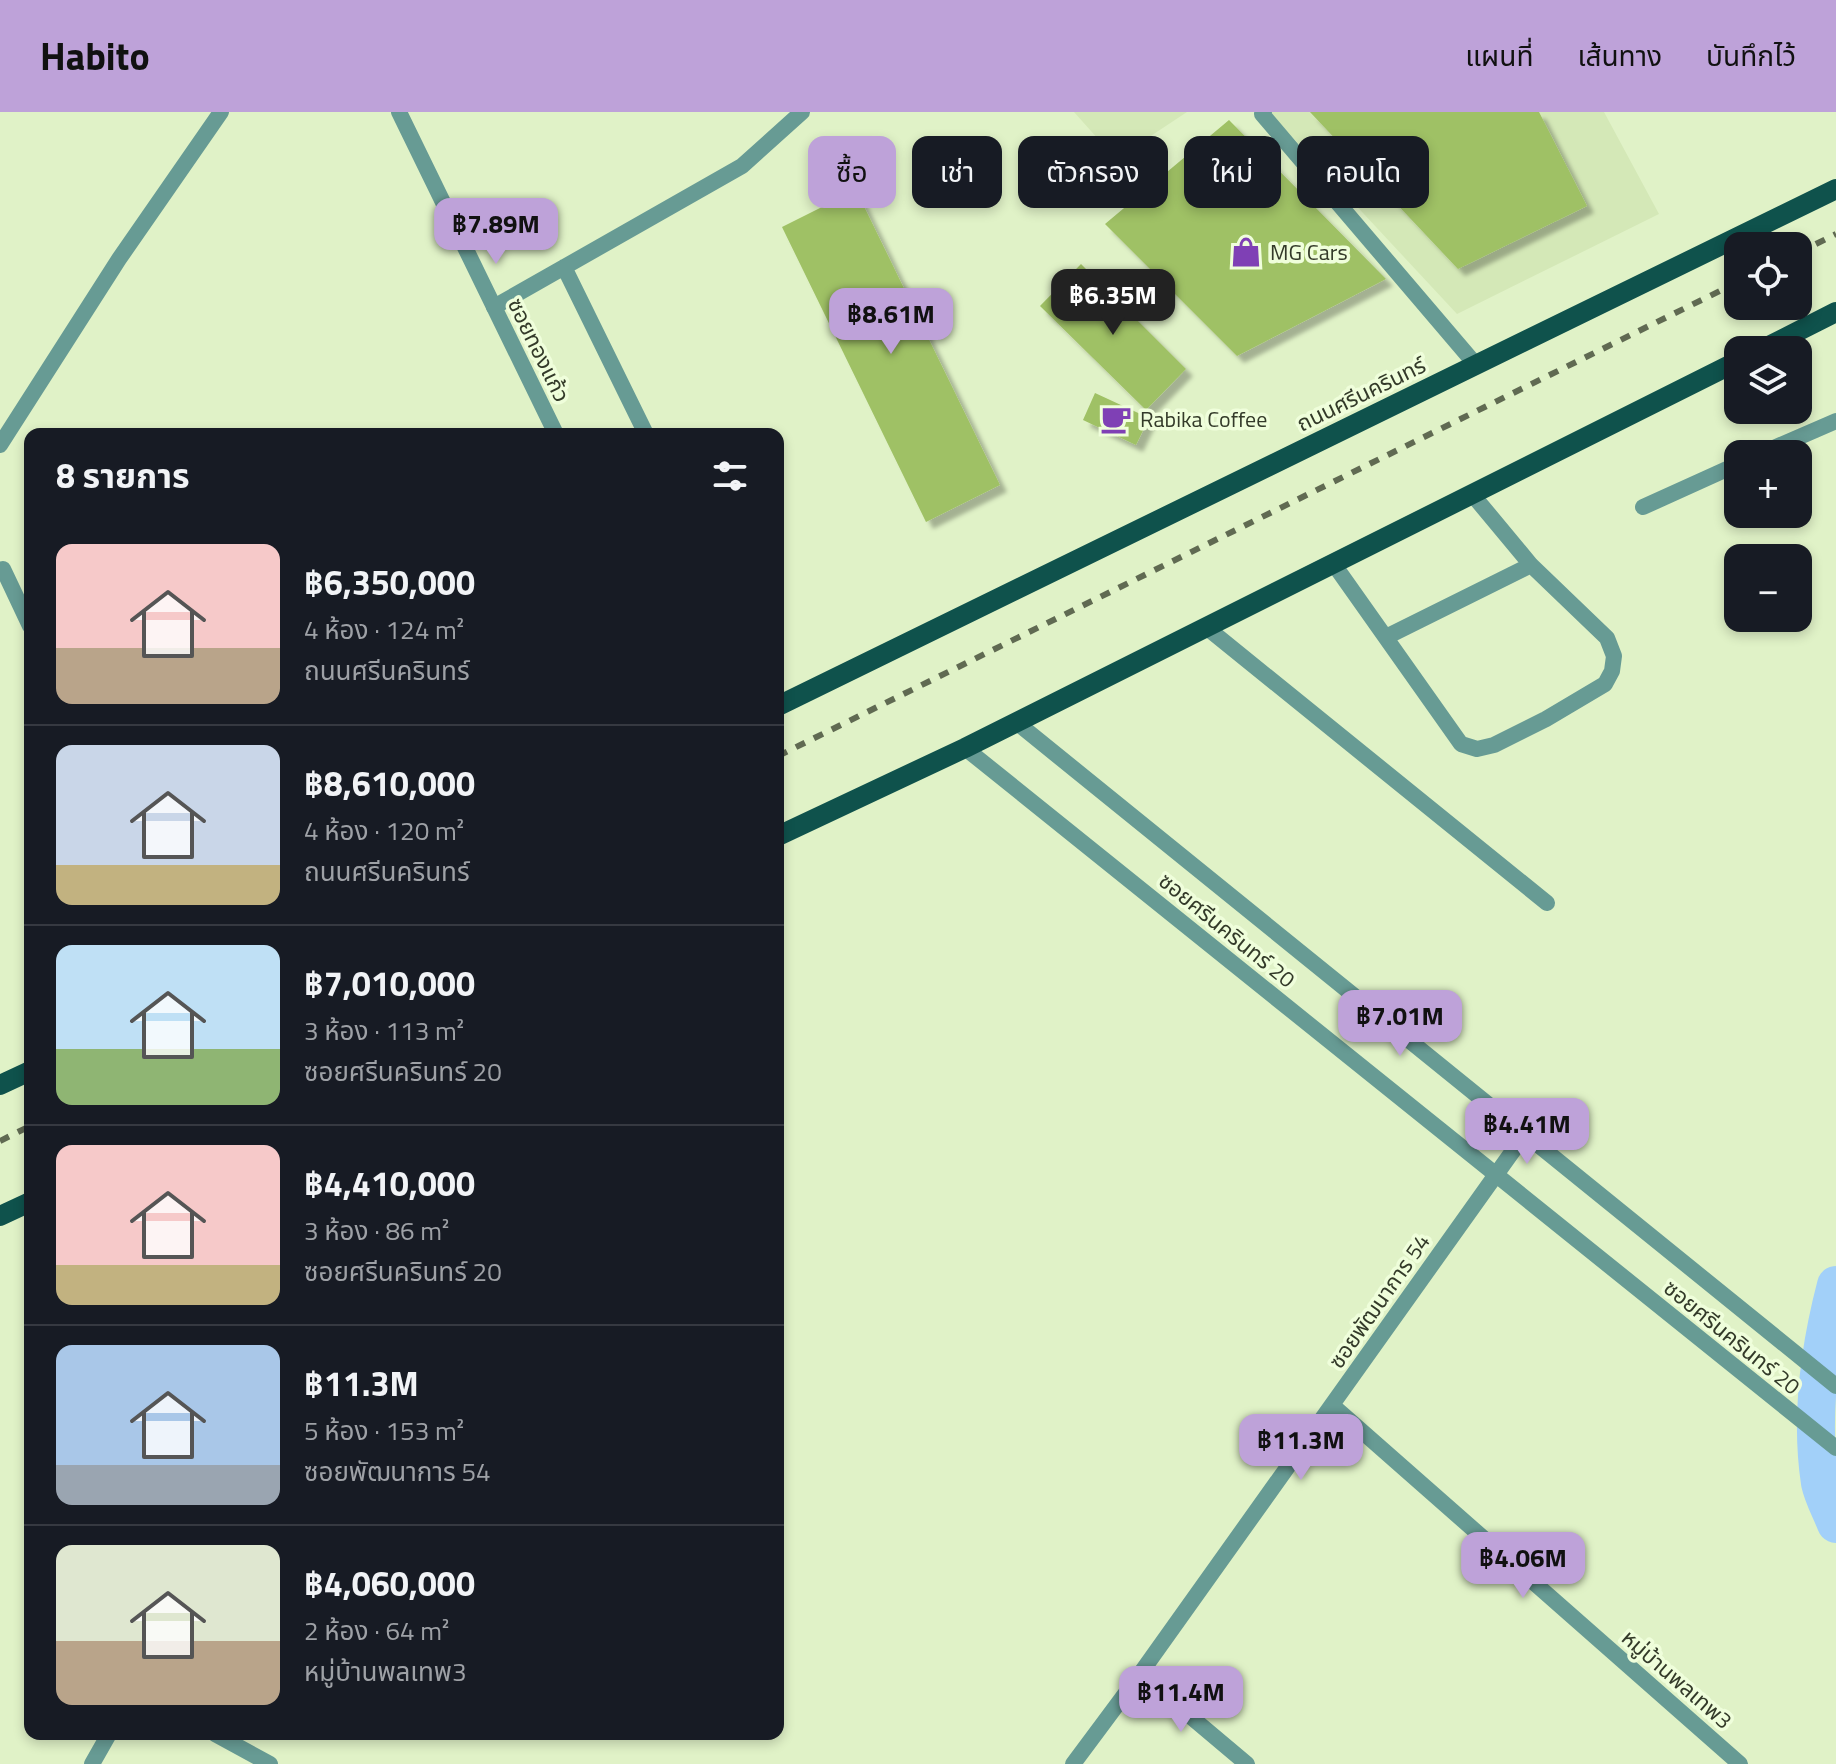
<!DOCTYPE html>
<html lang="th">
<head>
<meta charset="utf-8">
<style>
	body { margin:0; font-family:"Titillium Web","Noto Sans Thai",sans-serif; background:#242831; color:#f1f3f6; height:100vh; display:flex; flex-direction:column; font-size:30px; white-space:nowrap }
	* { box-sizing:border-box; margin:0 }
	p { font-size:26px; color:#9ea1a6 }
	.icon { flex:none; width:44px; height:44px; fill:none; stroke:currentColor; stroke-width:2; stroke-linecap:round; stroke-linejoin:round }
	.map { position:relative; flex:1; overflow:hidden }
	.details { position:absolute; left:24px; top:316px; width:760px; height:1312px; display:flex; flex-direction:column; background:#171b24; border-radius:16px; box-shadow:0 4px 12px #0003 }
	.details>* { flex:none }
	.banner { position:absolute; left:808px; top:24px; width:760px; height:72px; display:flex; gap:16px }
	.tools { position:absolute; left:1724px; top:120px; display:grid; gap:16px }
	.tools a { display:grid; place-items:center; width:88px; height:88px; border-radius:16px; background:#171b24; box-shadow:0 4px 12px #0003; font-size:40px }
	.price { position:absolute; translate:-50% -68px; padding:0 18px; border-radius:16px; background:#bea2d9; color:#111; font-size:26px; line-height:52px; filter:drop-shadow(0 2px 4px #0008) }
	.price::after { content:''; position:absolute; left:50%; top:48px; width:24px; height:18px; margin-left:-12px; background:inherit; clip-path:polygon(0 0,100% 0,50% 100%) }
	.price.on { background:#222; color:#fff }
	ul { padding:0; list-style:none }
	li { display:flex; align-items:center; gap:24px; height:200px; padding:0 32px }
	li+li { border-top:2px solid #363941 }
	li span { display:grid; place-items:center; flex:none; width:224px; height:160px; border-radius:16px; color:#555 }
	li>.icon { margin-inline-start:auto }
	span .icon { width:96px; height:96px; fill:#fffc; stroke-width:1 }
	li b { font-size:34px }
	h2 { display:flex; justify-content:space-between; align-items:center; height:96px; padding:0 32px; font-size:34px }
	.tag { padding:0 28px; border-radius:16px; background:#171b24; box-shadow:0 4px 12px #0003; font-size:28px; line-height:72px }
	.tag.on { background:#bea2d9; color:#111 }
	header { display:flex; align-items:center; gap:48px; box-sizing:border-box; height:112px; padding:0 40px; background:#bea2d9; color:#111 }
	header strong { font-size:38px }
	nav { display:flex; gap:44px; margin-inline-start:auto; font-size:28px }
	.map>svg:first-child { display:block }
	.built { fill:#d4e8b7 }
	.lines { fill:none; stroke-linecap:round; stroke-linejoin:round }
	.canal { stroke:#a2d0f9; stroke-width:38 }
	.building { fill:#9fc165; filter:url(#shadow) }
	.lane { stroke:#679b94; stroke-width:16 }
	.street { stroke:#679b94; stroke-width:16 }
	.primary { stroke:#0f524c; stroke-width:20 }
	.rail { stroke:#606a52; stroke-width:6; stroke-dasharray:10 10; stroke-linecap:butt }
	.labels { text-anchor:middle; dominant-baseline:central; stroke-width:7; stroke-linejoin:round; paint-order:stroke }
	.poi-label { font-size:22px; fill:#333a29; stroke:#effedb; text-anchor:start }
	.street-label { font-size:22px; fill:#333a29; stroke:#effedb }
</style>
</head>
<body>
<header>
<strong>Habito</strong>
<nav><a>แผนที่</a><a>เส้นทาง</a><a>บันทึกไว้</a></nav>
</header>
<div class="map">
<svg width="1836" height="1652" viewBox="0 0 1836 1652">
	<defs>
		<filter id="shadow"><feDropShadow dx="7" dy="7" stdDeviation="2" flood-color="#0004"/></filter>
	</defs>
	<rect width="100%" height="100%" fill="#e0f2c7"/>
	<path class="built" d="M 1074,0 L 1187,0 L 1116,47 Z
		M 1269,0 L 1604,0 L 1659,102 L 1457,202 Z"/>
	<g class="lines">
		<path class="canal" d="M 1836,1173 C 1819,1238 1810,1305 1820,1371 C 1823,1385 1831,1399 1836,1412"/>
	</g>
	<path class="building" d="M 1310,0 L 1539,0 L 1587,94 L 1458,157 Z
		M 1229,8 L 1386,167 L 1237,244 L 1105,112 Z
		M 856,78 L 1000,373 L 926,410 L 782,115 Z
		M 1081,152 L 1186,257 L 1146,298 L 1040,194 Z
		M 1095,281 L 1149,306 L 1136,333 L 1083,308 Z"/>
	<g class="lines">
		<path class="lane" d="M 1264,0 L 1262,2 L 1476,253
			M 564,155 L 646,322
			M 494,195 L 742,54 L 802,0
			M 1760,342 L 1836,309
			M 1643,395 L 1738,352
			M 1333,451 L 1461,632 L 1477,637 L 1494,633 L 1546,607 L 1605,572 L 1612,559 L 1614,544 L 1607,526 L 1531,453 L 1472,382
			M 3,457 L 30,514
			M 1206,515 L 1547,791
			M 1386,525 L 1531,453"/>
		<path class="street" d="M 399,0 L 556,322
			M 0,333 L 119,147 L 221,0
			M 1016,610 L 1836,1274
			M 965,636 L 1836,1336
			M 1332,1293 L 1740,1652
			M 1140,1562 L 1247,1652
			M 215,1622 L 270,1652
			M 92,1652 L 109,1622
			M 1073,1652 L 1140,1562 L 1525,1022"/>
		<path class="primary" d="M 1761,238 L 1836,200
			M 778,594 L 1836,77
			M 778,724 L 965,636 L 1738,249
			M 0,973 L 30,959
			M 0,1104 L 30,1090"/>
		<path class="rail" d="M 1798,141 L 1836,122
			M 778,644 L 1738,170
			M 0,1029 L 30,1014"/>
	</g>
	<defs>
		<g id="shop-bare" transform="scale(2.4)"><path d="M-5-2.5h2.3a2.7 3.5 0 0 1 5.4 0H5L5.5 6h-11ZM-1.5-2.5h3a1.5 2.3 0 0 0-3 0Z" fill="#7f40b5" stroke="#effedb" stroke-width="2.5" paint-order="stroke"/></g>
		<g id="cafe-bare" transform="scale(2.4)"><path d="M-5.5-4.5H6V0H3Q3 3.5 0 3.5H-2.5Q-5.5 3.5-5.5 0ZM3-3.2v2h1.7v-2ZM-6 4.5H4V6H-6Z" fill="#7f40b5" stroke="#effedb" stroke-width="2.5" paint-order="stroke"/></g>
	</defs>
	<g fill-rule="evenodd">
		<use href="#shop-bare" x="1246" y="140"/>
		<use href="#cafe-bare" x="1116" y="307"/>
	</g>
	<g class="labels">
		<g class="poi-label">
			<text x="1270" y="140">MG Cars</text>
			<text x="1140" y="307">Rabika Coffee</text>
		</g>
		<g class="street-label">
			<text transform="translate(539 238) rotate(64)">ซอยทองแก้ว</text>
			<text transform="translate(1361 282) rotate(-26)">ถนนศรีนครินทร์</text>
			<text transform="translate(1227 818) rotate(39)">ซอยศรีนครินทร์ 20</text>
			<text transform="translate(1379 1189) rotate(-55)">ซอยพัฒนาการ 54</text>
			<text transform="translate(1732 1225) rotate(39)">ซอยศรีนครินทร์ 20</text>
			<text transform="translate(1677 1567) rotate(41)">หมู่บ้านพลเทพ3</text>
		</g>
	</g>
</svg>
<div class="tools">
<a><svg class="icon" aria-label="locate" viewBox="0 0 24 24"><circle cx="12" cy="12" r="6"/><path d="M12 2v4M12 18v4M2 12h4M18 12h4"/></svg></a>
<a><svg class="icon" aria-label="layers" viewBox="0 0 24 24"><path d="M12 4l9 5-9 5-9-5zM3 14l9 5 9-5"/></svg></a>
<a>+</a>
<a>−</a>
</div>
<b class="price" style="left:496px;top:154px">฿7.89M</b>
<b class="price on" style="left:1113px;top:225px">฿6.35M</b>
<b class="price" style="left:891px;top:244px">฿8.61M</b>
<b class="price" style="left:1400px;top:946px">฿7.01M</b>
<b class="price" style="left:1527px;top:1054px">฿4.41M</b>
<b class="price" style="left:1301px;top:1370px">฿11.3M</b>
<b class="price" style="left:1523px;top:1488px">฿4.06M</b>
<b class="price" style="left:1181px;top:1622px">฿11.4M</b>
<div class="banner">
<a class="tag on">ซื้อ</a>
<a class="tag">เช่า</a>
<a class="tag">ตัวกรอง</a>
<a class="tag">ใหม่</a>
<a class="tag">คอนโด</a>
</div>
<section class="details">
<h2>8 รายการ<svg class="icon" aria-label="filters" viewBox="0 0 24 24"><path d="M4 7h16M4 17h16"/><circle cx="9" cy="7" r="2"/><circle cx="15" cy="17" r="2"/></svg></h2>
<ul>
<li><span style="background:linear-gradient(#f6c9c9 65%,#b9a48a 0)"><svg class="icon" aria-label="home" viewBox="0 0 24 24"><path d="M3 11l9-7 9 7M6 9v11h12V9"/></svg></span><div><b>฿6,350,000</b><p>4 ห้อง · 124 m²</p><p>ถนนศรีนครินทร์</p></div></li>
<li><span style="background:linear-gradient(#c9d6e8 75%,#c2b280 0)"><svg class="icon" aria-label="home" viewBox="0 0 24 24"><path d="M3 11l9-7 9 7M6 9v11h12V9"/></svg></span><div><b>฿8,610,000</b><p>4 ห้อง · 120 m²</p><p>ถนนศรีนครินทร์</p></div></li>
<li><span style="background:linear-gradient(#bfe0f5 65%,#8fb573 0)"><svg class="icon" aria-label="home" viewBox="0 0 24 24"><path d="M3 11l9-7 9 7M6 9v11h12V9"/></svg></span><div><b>฿7,010,000</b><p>3 ห้อง · 113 m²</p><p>ซอยศรีนครินทร์ 20</p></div></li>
<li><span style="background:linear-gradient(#f6c9c9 75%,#c2b280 0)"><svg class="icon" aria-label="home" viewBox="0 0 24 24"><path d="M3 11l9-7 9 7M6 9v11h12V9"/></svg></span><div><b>฿4,410,000</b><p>3 ห้อง · 86 m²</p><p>ซอยศรีนครินทร์ 20</p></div></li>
<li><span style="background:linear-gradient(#a9c7e8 75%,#9aa5b1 0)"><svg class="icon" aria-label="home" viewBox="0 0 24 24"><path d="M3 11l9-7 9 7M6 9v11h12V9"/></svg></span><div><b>฿11.3M</b><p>5 ห้อง · 153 m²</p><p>ซอยพัฒนาการ 54</p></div></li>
<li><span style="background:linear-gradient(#dfe7d0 60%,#b9a48a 0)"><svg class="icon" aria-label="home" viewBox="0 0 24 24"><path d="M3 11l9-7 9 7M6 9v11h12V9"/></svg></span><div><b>฿4,060,000</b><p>2 ห้อง · 64 m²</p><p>หมู่บ้านพลเทพ3</p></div></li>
</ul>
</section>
</div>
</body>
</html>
